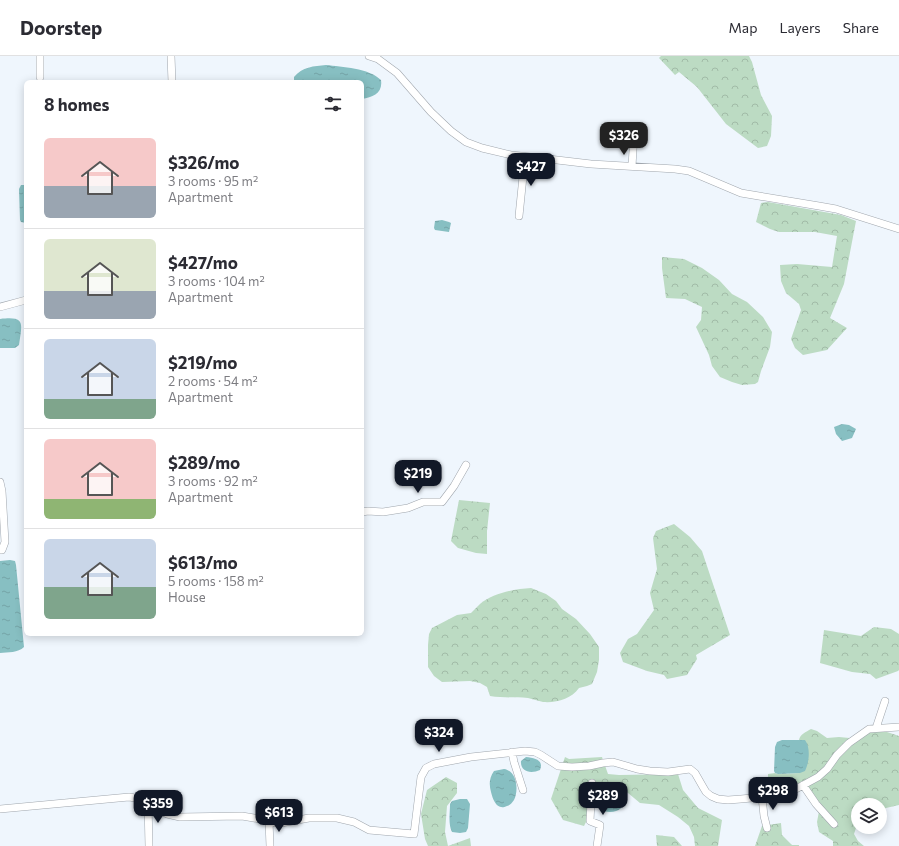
<!DOCTYPE html>
<html lang="en">
<head>
<meta charset="utf-8">
<style>
	body { margin:0; font-family:Commissioner,sans-serif; background:#f7f7f7; color:#2b2b33; height:100vh; display:flex; flex-direction:column; font-size:15px; white-space:nowrap }
	* { box-sizing:border-box; margin:0 }
	p { font-size:13px; color:#7c7c81 }
	.icon { flex:none; width:22px; height:22px; fill:none; stroke:currentColor; stroke-width:2; stroke-linecap:round; stroke-linejoin:round }
	.map { position:relative; flex:1; overflow:hidden }
	.drawer { position:absolute; left:24px; top:24px; width:340px; height:556px; display:flex; flex-direction:column; background:#fff; border-radius:6px; box-shadow:0 2px 10px #0003 }
	.drawer>* { flex:none }
	.tools { position:absolute; left:851px; top:742px; display:grid; gap:8px }
	.tools a { display:grid; place-items:center; width:36px; height:36px; border-radius:50%; background:#fff; box-shadow:0 2px 10px #0003; font-size:20px }
	.price { position:absolute; translate:-50% -34px; padding:0 9px; border-radius:8px; background:#111827; color:#fff; font-size:13px; line-height:26px; filter:drop-shadow(0 1px 2px #0008) }
	.price::after { content:''; position:absolute; left:50%; top:24px; width:12px; height:9px; margin-left:-6px; background:inherit; clip-path:polygon(0 0,100% 0,50% 100%) }
	.price.current { background:#222; color:#fff }
	ul { padding:0; list-style:none }
	li { display:flex; align-items:center; gap:12px; height:100px; padding:0 20px }
	li+li { border-top:1px solid #e1e1e2 }
	li span { display:grid; place-items:center; flex:none; width:112px; height:80px; border-radius:6px; color:#555 }
	li>.icon { margin-inline-start:auto }
	span .icon { width:48px; height:48px; fill:#fffc; stroke-width:1 }
	li b { font-size:17px }
	h2 { display:flex; justify-content:space-between; align-items:center; height:48px; padding:0 20px; font-size:17px }
	header { display:flex; align-items:center; gap:24px; box-sizing:border-box; height:56px; padding:0 20px; background:#fff; border-bottom:1px solid #e1e1e2 }
	header strong { font-size:19px }
	nav { display:flex; gap:22px; margin-inline-start:auto; font-size:14px }
	.map>svg:first-child { display:block }
	.forest { fill:url(#forest-crowns) }
	.water { fill:url(#water-ripples) }
	.lines { fill:none; stroke-linecap:round; stroke-linejoin:round }
	.minor-casing { stroke:#a0a6ad; stroke-width:8 }
	.minor { stroke:#fff; stroke-width:7 }
</style>
</head>
<body>
<header>
<strong>Doorstep</strong>
<nav><a>Map</a><a>Layers</a><a>Share</a></nav>
</header>
<div class="map">
<svg width="899" height="790" viewBox="0 0 899 790">
	<defs>
		<pattern id="forest-crowns" width="20" height="18" patternUnits="userSpaceOnUse"><rect width="20" height="18" fill="#bcdbc3"/><path d="M2 6a3 3 0 1 1 6 0M12 15a3 3 0 1 1 6 0" fill="none" stroke="#a1bba7"/></pattern>
		<pattern id="water-ripples" width="26" height="14" patternUnits="userSpaceOnUse"><rect width="26" height="14" fill="#87bfc2"/><path d="M2 4q2-2 4 0t4 0M15 11q2-2 4 0t4 0" fill="none" stroke="#74a3a6"/></pattern>
	</defs>
	<rect width="100%" height="100%" fill="#eff6fd"/>
	<path class="forest" d="M 661,0 L 749,0 L 752,6 L 761,39 L 772,60 L 771,80 L 767,90 L 758,92 L 726,68 L 697,31 L 679,16 L 675,19 L 659,2 Z
		M 768,146 L 841,159 L 856,165 L 844,228 L 830,262 L 847,272 L 827,294 L 803,299 L 795,292 L 791,283 L 801,254 L 799,248 L 786,237 L 781,225 L 780,209 L 797,208 L 832,211 L 837,180 L 815,176 L 779,176 L 770,173 L 756,166 L 761,147 Z
		M 662,201 L 684,203 L 702,212 L 719,224 L 732,238 L 747,246 L 763,261 L 772,276 L 770,291 L 761,315 L 758,326 L 755,328 L 742,329 L 732,326 L 720,321 L 712,310 L 709,299 L 696,271 L 701,264 L 702,251 L 685,243 L 666,242 L 662,212 Z
		M 459,444 L 490,447 L 487,475 L 487,498 L 476,497 L 458,492 L 451,485 Z
		M 674,468 L 690,481 L 702,495 L 730,579 L 696,599 L 697,603 L 687,619 L 667,623 L 664,619 L 647,615 L 623,606 L 620,597 L 628,583 L 637,578 L 654,554 L 650,537 L 657,513 L 653,482 L 656,475 Z
		M 531,532 L 546,538 L 556,545 L 562,553 L 576,563 L 590,578 L 599,591 L 599,604 L 597,616 L 592,628 L 587,630 L 579,632 C 571,643 557,647 543,646 C 538,645 533,643 528,642 C 515,641 503,642 490,640 L 487,631 L 480,627 L 470,625 L 442,626 L 434,620 L 428,611 L 428,589 L 429,578 L 432,572 L 457,559 L 471,557 C 474,554 477,551 480,548 C 493,537 515,533 531,532 Z
		M 874,571 L 891,573 L 899,578 L 899,614 L 898,615 L 876,623 L 870,618 L 852,616 L 820,607 L 824,574 L 861,580 Z
		M 811,673 L 817,675 L 827,682 L 839,681 L 860,683 L 870,675 L 884,675 L 899,680 L 899,749 L 886,752 L 880,754 L 880,749 L 858,749 L 858,770 L 856,772 L 854,778 L 858,785 L 864,790 L 833,790 L 833,785 L 819,776 L 817,766 L 820,750 L 801,728 L 778,735 L 763,731 L 759,726 L 768,725 L 768,718 L 775,717 L 778,718 L 800,717 L 805,684 L 799,684 C 800,678 806,676 811,673 Z
		M 565,701 L 569,703 L 602,701 L 608,718 L 619,719 L 678,718 L 683,734 L 698,752 L 722,764 L 718,790 L 695,790 L 694,781 L 689,770 L 678,761 L 659,749 L 640,747 L 628,737 L 610,727 L 600,727 L 592,737 L 588,762 L 584,770 L 563,764 L 551,743 Z
		M 446,721 L 457,727 L 457,737 L 447,750 L 445,776 L 448,790 L 470,782 L 471,790 L 428,790 L 425,783 L 421,758 L 427,734 Z
		M 781,767 L 782,779 L 792,789 L 799,789 L 799,790 L 755,790 L 762,770 Z
		M 656,779 L 674,781 L 682,790 L 657,790 Z"/>
	<path class="water" d="M 326,9 C 342,11 369,12 381,24 C 383,37 373,41 362,43 L 362,26 L 294,26 L 294,21 C 302,11 314,10 326,9 Z
		M 21,129 L 26,129 L 26,167 L 21,166 L 20,164 L 19,133 Z
		M 442,164 L 449,166 L 451,167 L 449,176 L 435,174 L 434,172 L 435,165 Z
		M 0,263 C 26,260 22,267 19,289 L 15,292 L 0,292 Z
		M 842,368 L 849,369 L 856,373 L 852,382 L 842,385 L 836,378 L 834,371 Z
		M 10,504 L 15,505 L 16,509 L 24,591 C 18,597 8,596 0,597 L 0,505 Z
		M 782,684 L 805,684 C 811,692 809,707 805,715 L 800,717 L 778,718 L 775,717 L 774,715 L 775,691 L 777,686 Z
		M 526,701 C 535,702 544,704 540,714 C 531,718 520,716 521,705 Z
		M 504,713 C 517,715 519,734 514,744 C 512,747 510,749 507,750 C 497,755 493,744 491,736 C 489,729 489,722 494,715 Z
		M 610,733 C 630,735 628,756 610,756 C 606,756 603,755 601,753 C 594,746 602,735 610,733 Z
		M 460,743 L 467,743 L 470,748 L 468,772 L 466,776 L 460,777 L 452,776 C 448,768 450,757 450,748 L 452,745 Z"/>
	<g class="lines">
		<g class="minor-casing">
			<path id="minor" d="M 171,0 L 172,26
				M 369,0 L 378,3 L 397,17 L 431,56 L 451,75 L 466,86 L 482,92 L 511,99 L 540,102 L 591,108 L 675,113 L 689,115 L 741,137 L 819,150 L 836,153 L 899,173
				M 40,21 L 40,0
				M 632,110 L 634,78
				M 519,160 L 525,101
				M 0,251 L 26,244
				M 0,426 L 2,435 L 5,486 L 2,494 L 0,494
				M 362,456 L 368,455 L 383,456 L 408,452 L 423,446 L 442,446 L 454,430 L 466,409
				M 876,672 L 885,645
				M 512,696 L 514,706 L 523,734
				M 592,727 L 590,765 L 600,769 L 597,790
				M 803,729 L 816,748 L 834,768
				M 762,741 L 764,760 L 767,772
				M 148,746 L 149,790
				M 0,753 L 129,741 L 142,743 L 148,746 L 167,758 L 180,761 L 242,760 L 260,763 L 274,767 L 281,767 L 309,762 L 337,762 L 354,766 L 369,774 L 414,778 L 421,721 L 426,712 L 434,708 L 471,701 L 525,695 L 535,696 L 541,699 L 558,710 L 572,711 L 589,710 L 603,707 L 613,706 L 637,713 L 650,715 L 668,716 L 690,713 L 695,717 L 703,731 L 706,736 L 711,740 L 718,743 L 728,744 L 741,743 L 762,741 L 796,733 L 818,721 L 827,713 L 837,699 L 849,687 L 869,673 L 899,671
				M 269,765 L 270,790"/>
		</g>
		<use href="#minor" class="minor"/>
	</g>
</svg>
<div class="tools">
<a><svg class="icon" aria-label="layers" viewBox="0 0 24 24"><path d="M12 4l9 5-9 5-9-5zM3 14l9 5 9-5"/></svg></a>
</div>
<b class="price current" style="left:624px;top:100px">$326</b>
<b class="price" style="left:531px;top:131px">$427</b>
<b class="price" style="left:418px;top:438px">$219</b>
<b class="price" style="left:439px;top:697px">$324</b>
<b class="price" style="left:773px;top:755px">$298</b>
<b class="price" style="left:603px;top:760px">$289</b>
<b class="price" style="left:158px;top:768px">$359</b>
<b class="price" style="left:279px;top:777px">$613</b>
<section class="drawer">
<h2>8 homes<svg class="icon" aria-label="filters" viewBox="0 0 24 24"><path d="M4 7h16M4 17h16"/><circle cx="9" cy="7" r="2"/><circle cx="15" cy="17" r="2"/></svg></h2>
<ul>
<li><span style="background:linear-gradient(#f6c9c9 60%,#9aa5b1 0)"><svg class="icon" aria-label="home" viewBox="0 0 24 24"><path d="M3 11l9-7 9 7M6 9v11h12V9"/></svg></span><div><b>$326/mo</b><p>3 rooms · 95 m²</p><p>Apartment</p></div></li>
<li><span style="background:linear-gradient(#dfe7d0 65%,#9aa5b1 0)"><svg class="icon" aria-label="home" viewBox="0 0 24 24"><path d="M3 11l9-7 9 7M6 9v11h12V9"/></svg></span><div><b>$427/mo</b><p>3 rooms · 104 m²</p><p>Apartment</p></div></li>
<li><span style="background:linear-gradient(#c9d6e8 75%,#7fa58c 0)"><svg class="icon" aria-label="home" viewBox="0 0 24 24"><path d="M3 11l9-7 9 7M6 9v11h12V9"/></svg></span><div><b>$219/mo</b><p>2 rooms · 54 m²</p><p>Apartment</p></div></li>
<li><span style="background:linear-gradient(#f6c9c9 75%,#8fb573 0)"><svg class="icon" aria-label="home" viewBox="0 0 24 24"><path d="M3 11l9-7 9 7M6 9v11h12V9"/></svg></span><div><b>$289/mo</b><p>3 rooms · 92 m²</p><p>Apartment</p></div></li>
<li><span style="background:linear-gradient(#c9d6e8 60%,#7fa58c 0)"><svg class="icon" aria-label="home" viewBox="0 0 24 24"><path d="M3 11l9-7 9 7M6 9v11h12V9"/></svg></span><div><b>$613/mo</b><p>5 rooms · 158 m²</p><p>House</p></div></li>
</ul>
</section>
</div>
</body>
</html>
